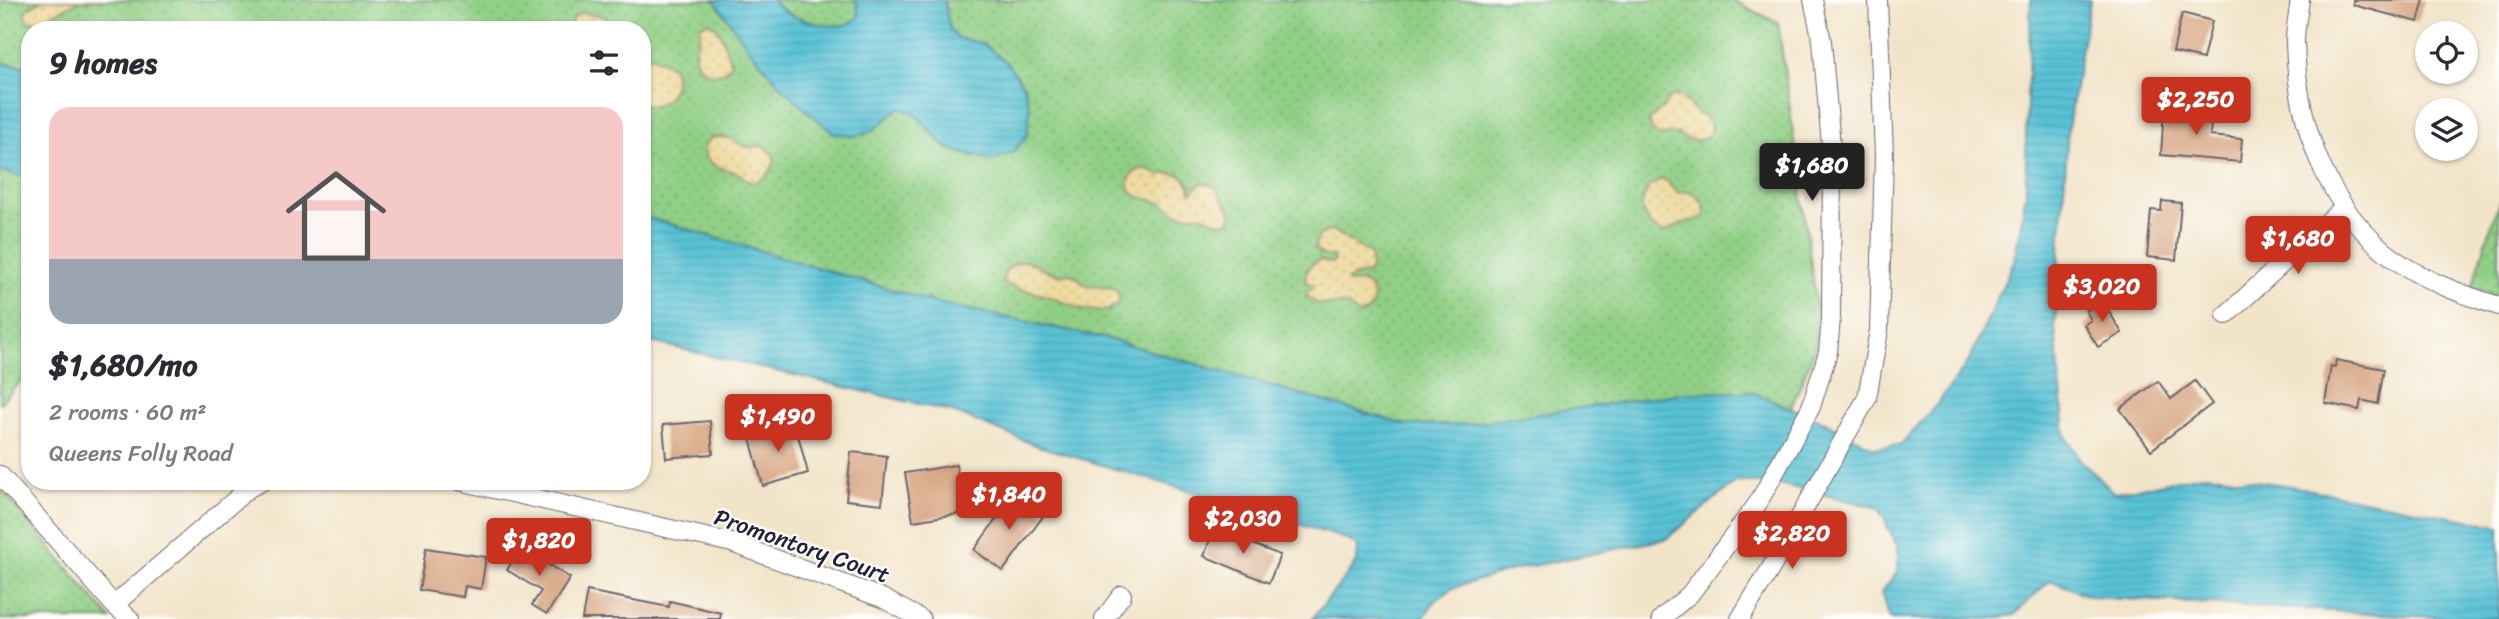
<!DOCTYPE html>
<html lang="en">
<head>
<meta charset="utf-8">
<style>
	body { margin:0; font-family:Sriracha,sans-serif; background:#f2f2f3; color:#2b2b33; height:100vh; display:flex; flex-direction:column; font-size:26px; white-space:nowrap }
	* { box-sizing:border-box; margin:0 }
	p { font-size:23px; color:#7c7c81 }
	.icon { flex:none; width:38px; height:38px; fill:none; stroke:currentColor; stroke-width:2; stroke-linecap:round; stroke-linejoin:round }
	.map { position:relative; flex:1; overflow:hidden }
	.side { position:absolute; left:21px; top:21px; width:630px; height:469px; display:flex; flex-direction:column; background:#fff; border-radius:28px; box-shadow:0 2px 5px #0004 }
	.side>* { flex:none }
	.tools { position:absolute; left:2415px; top:21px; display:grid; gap:14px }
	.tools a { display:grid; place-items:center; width:63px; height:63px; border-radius:50%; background:#fff; box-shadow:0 2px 5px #0004; font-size:35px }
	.price { position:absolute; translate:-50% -60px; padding:0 16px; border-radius:7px; background:#c8321e; color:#fff; font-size:23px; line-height:46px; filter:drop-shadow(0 2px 4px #0008) }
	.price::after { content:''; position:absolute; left:50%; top:42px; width:21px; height:16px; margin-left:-10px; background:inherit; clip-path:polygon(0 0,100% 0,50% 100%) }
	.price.current { background:#222; color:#fff }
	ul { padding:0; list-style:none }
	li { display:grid; align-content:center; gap:14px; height:371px; padding:0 28px }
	li span { display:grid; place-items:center; height:217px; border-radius:21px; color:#555 }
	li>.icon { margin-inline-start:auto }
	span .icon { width:126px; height:126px; fill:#fffc; stroke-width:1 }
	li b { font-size:30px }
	h2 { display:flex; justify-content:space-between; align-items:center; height:84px; padding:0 28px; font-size:30px }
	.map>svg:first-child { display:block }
	.grass { fill:url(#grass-dots); stroke:#597860; stroke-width:2 }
	.sand { fill:url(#sand-dots); stroke:#887e6c; stroke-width:2 }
	.water { fill:url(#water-rules); stroke:#3e7288; stroke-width:2 }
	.building { fill:#d6a27e }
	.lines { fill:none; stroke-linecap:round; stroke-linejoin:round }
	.street-casing { stroke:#6b666d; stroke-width:20 }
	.street { stroke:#fff; stroke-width:18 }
	.labels { text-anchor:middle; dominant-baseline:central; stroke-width:5; stroke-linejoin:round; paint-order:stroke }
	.street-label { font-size:23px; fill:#22223b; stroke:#fdfcf7 }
</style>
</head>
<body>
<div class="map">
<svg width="2499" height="619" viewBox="0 0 2499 619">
	<defs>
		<pattern id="grass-dots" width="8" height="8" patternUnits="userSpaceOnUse" patternTransform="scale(1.75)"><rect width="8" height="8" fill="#90cf85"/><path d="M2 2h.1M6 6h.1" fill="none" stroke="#7cb174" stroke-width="1.8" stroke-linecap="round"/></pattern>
		<pattern id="sand-dots" width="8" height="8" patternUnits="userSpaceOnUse" patternTransform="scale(1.75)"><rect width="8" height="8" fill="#eeda9e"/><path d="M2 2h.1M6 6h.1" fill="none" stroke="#ccbb89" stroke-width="1.8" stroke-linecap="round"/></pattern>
		<pattern id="water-rules" width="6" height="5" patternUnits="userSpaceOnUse" patternTransform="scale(1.75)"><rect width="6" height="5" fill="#59c2d6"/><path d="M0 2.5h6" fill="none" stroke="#4da6b9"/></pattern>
	</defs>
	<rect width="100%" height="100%" fill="#fdfcf7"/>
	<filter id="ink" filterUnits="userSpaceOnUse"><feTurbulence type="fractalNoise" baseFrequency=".0143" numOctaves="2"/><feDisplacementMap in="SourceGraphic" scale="14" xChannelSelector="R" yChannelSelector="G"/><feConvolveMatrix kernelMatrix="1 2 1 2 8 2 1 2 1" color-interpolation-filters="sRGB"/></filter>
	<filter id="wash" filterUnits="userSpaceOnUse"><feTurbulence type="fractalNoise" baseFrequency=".00686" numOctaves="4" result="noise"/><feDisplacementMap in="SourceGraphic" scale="28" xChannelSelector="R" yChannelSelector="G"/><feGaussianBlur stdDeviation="1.57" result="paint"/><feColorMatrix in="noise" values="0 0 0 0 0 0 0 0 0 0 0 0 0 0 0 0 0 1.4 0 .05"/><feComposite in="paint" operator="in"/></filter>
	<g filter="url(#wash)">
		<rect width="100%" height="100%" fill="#f2e4c9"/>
		<path class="grass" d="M 1,0 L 1732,0 L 1778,23 L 1817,308 L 1815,349 L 1791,408 L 1752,392 L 1461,425 L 1406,425 L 1109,339 L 937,303 L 642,216 L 642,30 L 30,30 L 30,68 L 0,62 Z
			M 0,171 L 30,178 L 30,371 L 0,403 Z
			M 2499,201 L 2499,296 L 2472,288 Z
			M 0,488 L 111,619 L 0,619 Z"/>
		<path class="sand" d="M 43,0 L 100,0 L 79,1 L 38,22 L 27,21 L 25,12 L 28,8 Z
			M 580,13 L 604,16 L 616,30 L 571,30 L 572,19 Z
			M 708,22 C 722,26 726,51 731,64 C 718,89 681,63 700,39 C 699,30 698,25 708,22 Z
			M 642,52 L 672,66 C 683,86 664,112 642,105 Z
			M 1679,96 C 1689,100 1689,107 1697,112 C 1707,119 1714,122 1709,136 C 1699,142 1686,142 1677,133 L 1659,135 L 1652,131 L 1649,120 L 1664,107 L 1668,98 Z
			M 720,137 L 732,139 L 745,147 C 760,148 761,140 774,156 C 776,169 763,181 751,183 C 746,180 742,175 737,173 C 721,168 704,166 704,146 L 711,138 Z
			M 1140,169 L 1148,169 L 1159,175 L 1169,173 L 1181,175 L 1190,185 L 1191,193 C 1201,183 1199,180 1216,187 L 1231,212 L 1230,222 C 1213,225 1210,216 1198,215 C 1189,214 1185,217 1176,213 C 1171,210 1167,206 1162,203 C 1151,198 1126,200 1129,180 C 1130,174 1134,172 1140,169 Z
			M 1661,179 L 1667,181 L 1678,193 L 1691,191 C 1699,197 1708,205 1704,216 C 1697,221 1691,221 1683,223 C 1676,225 1670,233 1663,232 C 1654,231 1643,216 1642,208 C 1641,202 1646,192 1648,187 Z
			M 1328,231 L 1335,232 L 1370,254 C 1376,282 1360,270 1347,280 L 1349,283 L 1363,282 L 1371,288 C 1375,303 1374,311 1359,315 L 1347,305 L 1318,304 L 1307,296 L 1307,292 L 1315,286 L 1307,282 L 1305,276 L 1310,266 L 1320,260 L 1332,263 L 1334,261 L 1333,256 L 1325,256 L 1316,250 C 1314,240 1318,234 1328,231 Z
			M 1023,261 C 1035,261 1039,268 1050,272 C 1068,279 1067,265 1086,286 C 1099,289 1124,281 1118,304 L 1106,311 L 1084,310 L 1050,297 L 1007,285 L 1003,280 C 1004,268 1013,264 1023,261 Z"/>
		<path class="water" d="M 714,0 L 773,0 C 782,17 833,32 850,23 C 854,21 856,18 859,16 L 856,0 L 944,0 L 950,29 L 957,38 L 984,44 L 1007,63 L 1024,86 L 1030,109 L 1027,136 L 1013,152 L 994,160 L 965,154 L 945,147 L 915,114 L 899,108 L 871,132 L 855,136 L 834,133 L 809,113 L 780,85 L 750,50 Z
			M 2031,0 L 2090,0 L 2068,128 L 2055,328 L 2065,435 L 2081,461 L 2115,493 L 2207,474 L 2290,486 L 2499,526 L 2499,619 L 2466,619 L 2092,597 L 2050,580 L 2014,615 L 1989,619 L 1890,619 L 1882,592 L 1898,571 L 1898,548 L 1879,508 L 1783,485 L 1737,481 L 1666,539 L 1512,570 L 1453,588 L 1434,602 L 1423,619 L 1312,619 L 1357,562 L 1358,546 L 1346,539 L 1264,513 L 1038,446 L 953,412 L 642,340 L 642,216 L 937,303 L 1109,339 L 1406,425 L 1461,425 L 1684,393 L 1752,392 L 1827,423 L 1874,448 L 1901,445 L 1938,403 L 1969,361 L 2014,261 L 2026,195 L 2026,129 Z
			M 0,62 L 30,68 L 30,178 L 0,171 Z"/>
		<g id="blocks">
			<path class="building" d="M 2353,0 L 2424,0 L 2418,22 L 2353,5 Z
				M 2182,13 L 2212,21 L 2203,59 L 2173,52 Z
				M 2164,108 L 2212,112 L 2210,136 L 2242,139 L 2240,162 L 2161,155 Z
				M 2162,201 L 2181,203 L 2176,260 L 2147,257 L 2151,210 L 2161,211 Z
				M 2102,300 L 2122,333 L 2098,347 L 2084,325 L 2091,320 L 2086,311 Z
				M 2336,360 L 2384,369 L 2378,404 L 2361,400 L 2359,410 L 2325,403 L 2331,366 L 2335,367 Z
				M 2158,381 L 2171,399 L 2195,381 L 2212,404 L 2151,450 L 2120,409 Z
				M 710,421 L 713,454 L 666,458 L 663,425 Z
				M 772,425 L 773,429 L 789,425 L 791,432 L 797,431 L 808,473 L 763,486 L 748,431 Z
				M 851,452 L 887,456 L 882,504 L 846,500 Z
				M 956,465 L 964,513 L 913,521 L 905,473 Z
				M 1015,493 L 1044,515 L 1003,571 L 974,550 Z
				M 1220,531 L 1280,555 L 1269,583 L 1204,556 L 1211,537 L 1216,539 Z
				M 521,547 L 570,578 L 547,614 L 532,605 L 541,591 L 507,570 Z
				M 426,548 L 486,557 L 481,589 L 465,586 L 463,597 L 419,590 Z
				M 587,591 L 669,607 L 670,601 L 721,613 L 720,619 L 582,619 Z"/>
		</g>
	</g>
	<g filter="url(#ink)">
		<use href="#blocks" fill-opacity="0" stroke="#6b666d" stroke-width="2"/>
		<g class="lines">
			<g class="street-casing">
				<path id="street" d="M 2300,0 C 2298,14 2295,28 2295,42 C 2297,126 2327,210 2397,261 C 2427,282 2464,295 2499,306
					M 2226,315 L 2343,208
					M 0,475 L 114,605 L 130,619
					M 459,481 L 732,543 L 882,598 L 921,619
					M 114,605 L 249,488 L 263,481
					M 1104,619 L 1122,595
					M 1661,619 L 1690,594 L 1758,503 L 1811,407 L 1828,352 L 1831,318 L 1832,158 L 1822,41 L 1813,0
					M 1740,619 L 1771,568 L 1867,398 L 1879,330 L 1884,156 L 1878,0"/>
			</g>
			<use href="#street" class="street"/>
		</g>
	</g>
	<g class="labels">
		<g class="street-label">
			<text transform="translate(802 546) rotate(19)">Promontory Court</text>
		</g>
	</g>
</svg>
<div class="tools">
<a><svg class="icon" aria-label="locate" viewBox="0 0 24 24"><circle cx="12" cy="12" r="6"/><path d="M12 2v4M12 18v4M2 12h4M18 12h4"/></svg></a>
<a><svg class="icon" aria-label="layers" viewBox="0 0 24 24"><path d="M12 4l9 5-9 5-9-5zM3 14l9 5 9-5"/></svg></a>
</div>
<b class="price" style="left:2196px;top:137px">$2,250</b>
<b class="price current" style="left:1812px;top:203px">$1,680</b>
<b class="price" style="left:2298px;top:276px">$1,680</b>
<b class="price" style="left:2102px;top:324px">$3,020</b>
<b class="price" style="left:778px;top:454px">$1,490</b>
<b class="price" style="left:1009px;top:532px">$1,840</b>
<b class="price" style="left:1243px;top:556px">$2,030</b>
<b class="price" style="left:1792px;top:571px">$2,820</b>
<b class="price" style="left:539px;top:578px">$1,820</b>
<section class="side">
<h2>9 homes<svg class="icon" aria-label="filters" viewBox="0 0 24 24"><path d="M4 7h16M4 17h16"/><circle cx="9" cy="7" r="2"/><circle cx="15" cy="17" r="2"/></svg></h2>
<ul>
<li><span style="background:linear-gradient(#f6c9c9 70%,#9aa5b1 0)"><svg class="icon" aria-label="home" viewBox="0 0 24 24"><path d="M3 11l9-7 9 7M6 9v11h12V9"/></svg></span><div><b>$1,680/mo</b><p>2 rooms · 60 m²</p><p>Queens Folly Road</p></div></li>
</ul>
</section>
</div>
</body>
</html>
